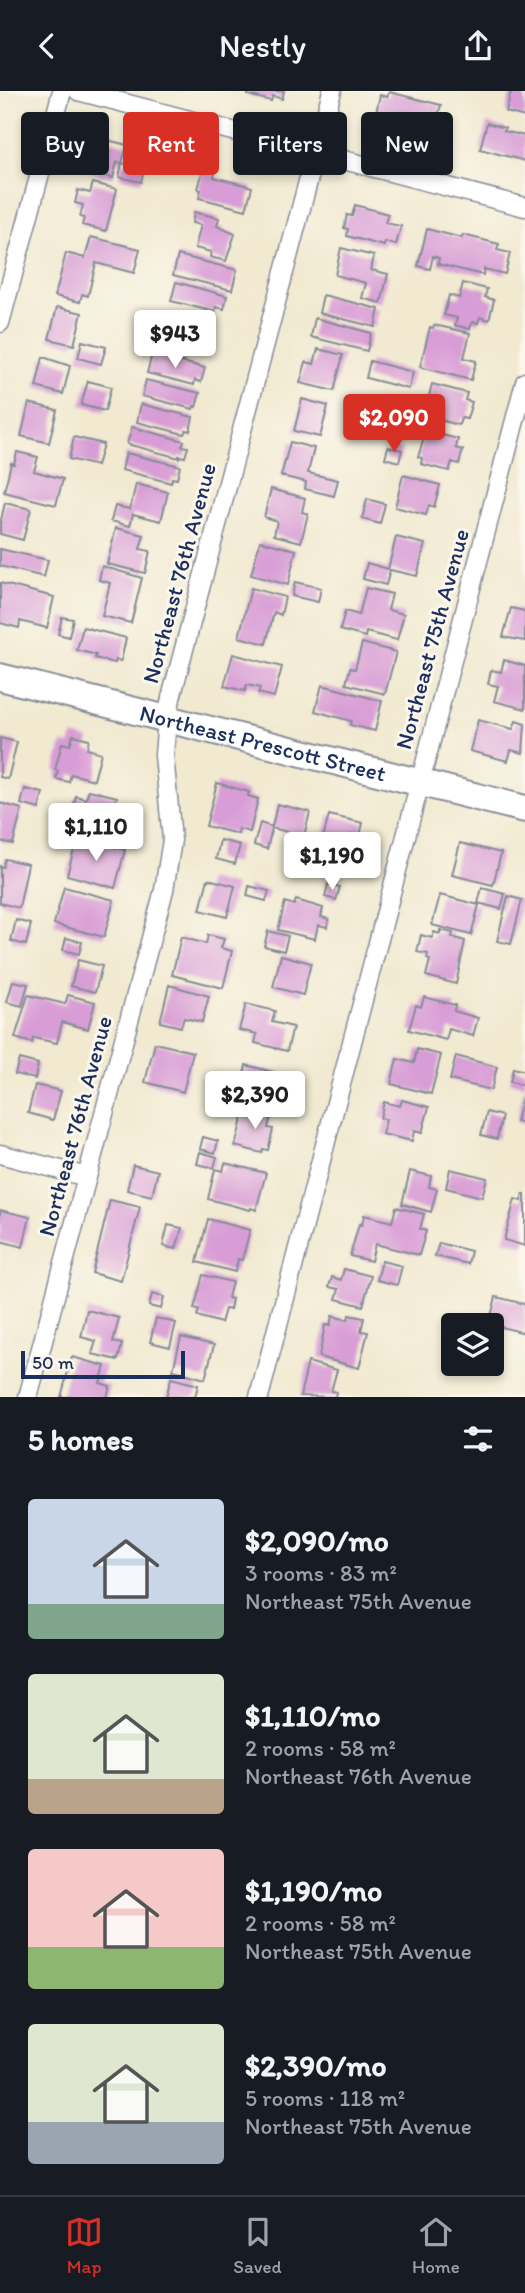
<!DOCTYPE html>
<html lang="en">
<head>
<meta charset="utf-8">
<style>
	body { margin:0; font-family:Itim,sans-serif; background:#242831; color:#f1f3f6; height:100vh; display:flex; flex-direction:column; font-size:26px; white-space:nowrap }
	* { box-sizing:border-box; margin:0 }
	p { font-size:23px; color:#9ea1a6 }
	.icon { flex:none; width:38px; height:38px; fill:none; stroke:currentColor; stroke-width:2; stroke-linecap:round; stroke-linejoin:round }
	.map { position:relative; height:1306px; overflow:hidden }
	.details { display:flex; flex-direction:column; background:#171b24; flex:1 }
	.details>* { flex:none }
	.hud { position:absolute; left:21px; top:21px; width:483px; height:63px; display:flex; gap:14px }
	.fabs { position:absolute; left:441px; top:1222px; display:grid; gap:14px }
	.fabs a { display:grid; place-items:center; width:63px; height:63px; border-radius:7px; background:#171b24; box-shadow:0 4px 10px #0003; font-size:35px }
	.scale { position:absolute; left:21px; bottom:18px; width:164px; box-sizing:border-box; padding-left:7px; border:4px solid #1b2f5e; border-top:0; font-size:19px; line-height:24px; white-space:nowrap; color:#1b2f5e; -webkit-text-stroke:5px #fbf7ec; paint-order:stroke }
	.price { position:absolute; translate:-50% -60px; padding:0 16px; border-radius:7px; background:#fff; color:#222; font-size:23px; line-height:46px; filter:drop-shadow(0 2px 4px #0008) }
	.price::after { content:''; position:absolute; left:50%; top:42px; width:21px; height:16px; margin-left:-10px; background:inherit; clip-path:polygon(0 0,100% 0,50% 100%) }
	.price.active { background:#d93025; color:#fff }
	ul { padding:0; list-style:none }
	li { display:flex; align-items:center; gap:21px; height:175px; padding:0 28px }
	li span { display:grid; place-items:center; flex:none; width:196px; height:140px; border-radius:7px; color:#555 }
	li>.icon { margin-inline-start:auto }
	span .icon { width:84px; height:84px; fill:#fffc; stroke-width:1 }
	li b { font-size:30px }
	h2 { display:flex; justify-content:space-between; align-items:center; height:84px; padding:0 28px; font-size:30px }
	.tag { padding:0 24px; border-radius:7px; background:#171b24; box-shadow:0 4px 10px #0003; font-size:24px; line-height:63px }
	.tag.active { background:#d93025; color:#fff }
	header { display:flex; justify-content:space-between; align-items:center; height:91px; padding:0 28px; background:#171b24; font-size:32px; font-weight:600 }
	.menu { display:flex; justify-content:space-around; align-items:center; height:98px; border-top:2px solid #363941; background:#171b24; font-size:19px; color:#9ea1a6 }
	.menu a { display:grid; justify-items:center; gap:4px }
	.menu .active { color:#d93025 }
	.map>svg:first-child { display:block }
	.building { fill:#d89cd6 }
	.lines { fill:none; stroke-linecap:round; stroke-linejoin:round }
	.street-casing { stroke:#868c97; stroke-width:21 }
	.secondary-casing { stroke:#868c97; stroke-width:30 }
	.street { stroke:#fff; stroke-width:18 }
	.secondary { stroke:#fff; stroke-width:26 }
	.labels { text-anchor:middle; dominant-baseline:central; stroke-width:6; stroke-linejoin:round; paint-order:stroke }
	.street-label { font-size:23px; fill:#1b2f5e; stroke:#fbf7ec }
</style>
</head>
<body>
<header><svg class="icon" aria-label="back" viewBox="0 0 24 24"><path d="M15 5l-7 7 7 7"/></svg>Nestly<svg class="icon" aria-label="share" viewBox="0 0 24 24"><path d="M12 15V3M7 8l5-5 5 5M5 13v7h14v-7"/></svg></header>
<div class="map">
<svg width="525" height="1306" viewBox="0 0 525 1306">
	<rect width="100%" height="100%" fill="#fbf7ec"/>
	<filter id="ink" filterUnits="userSpaceOnUse"><feTurbulence type="fractalNoise" baseFrequency=".0143" numOctaves="2"/><feDisplacementMap in="SourceGraphic" scale="14" xChannelSelector="R" yChannelSelector="G"/><feConvolveMatrix kernelMatrix="1 2 1 2 8 2 1 2 1" color-interpolation-filters="sRGB"/></filter>
	<filter id="wash" filterUnits="userSpaceOnUse"><feTurbulence type="fractalNoise" baseFrequency=".00686" numOctaves="4" result="noise"/><feDisplacementMap in="SourceGraphic" scale="28" xChannelSelector="R" yChannelSelector="G"/><feGaussianBlur stdDeviation="1.57" result="paint"/><feColorMatrix in="noise" values="0 0 0 0 0 0 0 0 0 0 0 0 0 0 0 0 0 1.4 0 .05"/><feComposite in="paint" operator="in"/></filter>
	<g filter="url(#wash)">
		<rect width="100%" height="100%" fill="#f1e9d0"/>
		<g id="blocks">
			<path class="building" d="M 249,0 L 284,0 L 282,8 L 273,5 L 271,10 L 248,4 Z
				M 511,0 L 525,0 L 525,26 L 506,21 Z
				M 389,1 L 441,14 L 435,36 L 417,31 L 412,49 L 372,39 L 380,4 L 387,6 Z
				M 487,32 L 505,37 L 504,40 L 525,45 L 525,70 L 480,58 Z
				M 92,45 L 127,54 L 122,72 L 129,74 L 131,65 L 146,69 L 141,91 L 119,86 L 122,72 L 117,71 L 113,87 L 83,79 Z
				M 203,78 L 215,81 L 214,86 L 252,96 L 246,119 L 199,107 L 201,99 L 198,98 Z
				M 93,92 L 117,98 L 106,140 L 82,134 L 84,127 L 80,126 L 83,114 L 75,112 L 78,99 L 90,102 Z
				M 355,114 L 388,123 L 385,132 L 401,135 L 396,154 L 385,151 L 384,155 L 347,145 L 348,138 L 344,137 L 347,124 L 352,125 Z
				M 194,121 L 219,127 L 217,135 L 235,143 L 226,170 L 210,166 L 211,161 L 195,157 L 201,134 L 192,132 Z
				M 427,138 L 462,147 L 463,144 L 499,153 L 497,159 L 510,162 L 505,183 L 484,178 L 483,184 L 438,173 L 439,167 L 433,165 L 430,178 L 418,175 Z
				M 91,146 L 140,158 L 134,182 L 96,172 L 88,205 L 82,203 L 80,211 L 55,205 L 66,162 L 85,167 Z
				M 341,157 L 374,165 L 371,179 L 388,183 L 381,212 L 362,207 L 366,192 L 335,184 Z
				M 178,164 L 237,179 L 232,199 L 173,184 Z
				M 176,191 L 227,205 L 224,218 L 216,216 L 215,221 L 171,210 Z
				M 463,192 L 487,198 L 485,206 L 494,209 L 489,229 L 480,226 L 478,232 L 472,231 L 470,238 L 455,234 L 457,227 L 444,224 L 449,204 L 459,207 Z
				M 323,204 L 379,218 L 375,236 L 319,222 Z
				M 57,216 L 82,222 L 74,254 L 49,248 Z
				M 187,223 L 210,229 L 201,262 L 192,260 L 193,252 L 177,248 L 175,252 L 163,249 L 167,233 L 177,236 L 178,231 L 185,232 Z
				M 315,227 L 371,242 L 367,260 L 311,246 Z
				M 434,234 L 470,242 L 464,267 L 476,270 L 471,289 L 420,276 L 430,236 L 433,237 Z
				M 82,250 L 106,256 L 101,273 L 78,267 Z
				M 318,258 L 343,264 L 334,300 L 300,292 L 306,271 L 314,273 Z
				M 152,263 L 205,277 L 201,291 L 195,289 L 194,294 L 147,282 Z
				M 43,266 L 70,275 L 63,303 L 36,296 Z
				M 370,270 L 413,281 L 409,298 L 366,287 Z
				M 146,289 L 200,302 L 196,316 L 194,315 L 193,318 L 142,305 Z
				M 88,290 L 111,296 L 105,320 L 81,314 Z
				M 432,293 L 467,302 L 465,309 L 472,311 L 467,328 L 461,327 L 459,334 L 424,325 Z
				M 302,308 L 328,315 L 320,346 L 294,340 Z
				M 29,312 L 57,319 L 49,352 L 21,345 Z
				M 141,313 L 193,326 L 190,340 L 186,339 L 184,343 L 137,331 Z
				M 132,336 L 184,350 L 182,355 L 188,356 L 185,366 L 179,365 L 179,367 L 127,353 Z
				M 426,340 L 458,348 L 456,357 L 463,359 L 459,373 L 452,371 L 449,380 L 421,373 L 422,367 L 418,366 Z
				M 74,346 L 103,353 L 97,375 L 69,368 Z
				M 290,351 L 314,357 L 308,382 L 338,389 L 334,405 L 305,398 L 306,391 L 281,385 Z
				M 388,356 L 402,359 L 399,371 L 385,367 Z
				M 17,361 L 38,366 L 34,380 L 63,388 L 56,414 L 4,401 L 11,372 L 14,373 Z
				M 126,362 L 180,375 L 177,388 L 172,387 L 171,392 L 122,379 Z
				M 403,384 L 440,394 L 434,416 L 429,414 L 426,424 L 395,416 Z
				M 136,393 L 168,401 L 161,430 L 133,423 L 130,435 L 111,430 L 115,415 L 130,418 Z
				M 271,398 L 305,407 L 302,421 L 308,423 L 301,451 L 274,444 L 277,430 L 264,426 Z
				M 367,408 L 385,413 L 380,433 L 362,428 Z
				M 5,412 L 31,418 L 23,449 L 0,443 L 0,433 Z
				M 116,437 L 144,444 L 140,458 L 150,460 L 145,482 L 107,473 Z
				M 396,446 L 425,453 L 417,485 L 390,479 L 386,494 L 363,488 L 367,472 L 388,478 Z
				M 260,450 L 296,459 L 288,494 L 251,484 Z
				M 0,458 L 48,469 L 44,486 L 0,475 Z
				M 102,475 L 142,487 L 131,532 L 102,525 L 110,492 L 99,489 Z
				M 295,491 L 321,497 L 318,511 L 292,505 Z
				M 0,492 L 54,506 L 47,537 L 20,530 L 19,537 L 0,532 Z
				M 251,497 L 285,506 L 281,524 L 274,521 L 266,553 L 239,546 Z
				M 366,497 L 392,503 L 388,519 L 404,523 L 397,549 L 366,541 L 365,546 L 340,539 L 345,520 L 359,524 Z
				M 511,517 L 525,520 L 525,550 L 503,546 Z
				M 62,526 L 73,528 L 69,546 L 58,543 Z
				M 83,536 L 126,547 L 121,570 L 116,569 L 115,572 L 95,567 L 96,564 L 77,559 Z
				M 362,552 L 396,561 L 385,603 L 346,593 L 350,577 L 355,578 Z
				M 233,563 L 282,576 L 274,606 L 258,602 L 260,597 L 247,594 L 245,600 L 224,595 Z
				M 504,569 L 525,575 L 525,618 L 494,610 L 498,595 L 488,593 L 491,579 L 501,581 Z
				M 322,594 L 382,610 L 375,640 L 350,634 L 351,630 L 315,620 Z
				M 478,629 L 513,638 L 516,630 L 525,633 L 523,662 L 511,659 L 508,670 L 470,660 Z
				M 73,644 L 89,648 L 87,658 L 101,662 L 94,689 L 71,683 L 69,691 L 56,688 L 58,680 L 55,679 L 62,652 L 70,654 Z
				M 0,647 L 17,651 L 8,688 L 0,686 Z
				M 217,692 L 249,701 L 248,705 L 258,708 L 250,741 L 239,738 L 238,743 L 206,735 Z
				M 25,698 L 43,702 L 39,718 L 21,713 Z
				M 89,699 L 117,706 L 115,715 L 123,717 L 116,745 L 69,733 L 76,705 L 86,708 Z
				M 0,712 L 22,718 L 13,753 L 0,750 Z
				M 277,713 L 310,721 L 304,745 L 272,737 L 267,758 L 254,754 L 260,732 L 272,736 Z
				M 329,724 L 363,732 L 360,745 L 352,743 L 341,785 L 315,778 Z
				M 77,747 L 125,759 L 115,797 L 67,784 Z
				M 220,749 L 240,754 L 235,773 L 216,768 Z
				M 460,752 L 501,762 L 493,794 L 452,784 Z
				M 5,768 L 28,773 L 19,817 L 0,812 L 0,775 L 3,776 Z
				M 208,788 L 235,795 L 227,826 L 200,819 Z
				M 328,793 L 340,796 L 336,809 L 325,806 Z
				M 249,795 L 269,800 L 266,810 L 247,805 Z
				M 64,796 L 114,809 L 104,846 L 54,833 Z
				M 482,797 L 505,803 L 501,818 L 478,812 Z
				M 440,804 L 479,814 L 471,844 L 432,834 Z
				M 508,805 L 522,809 L 511,853 L 497,850 Z
				M 296,809 L 323,817 L 321,826 L 329,828 L 327,836 L 318,834 L 315,848 L 278,839 L 285,811 L 294,814 Z
				M 16,829 L 31,833 L 26,854 L 11,850 Z
				M 440,839 L 453,842 L 452,846 L 465,850 L 456,893 L 426,885 L 430,869 L 427,868 L 428,863 L 417,861 L 421,844 L 432,847 L 434,841 L 440,843 Z
				M 268,840 L 288,845 L 284,860 L 264,855 Z
				M 208,844 L 224,848 L 221,857 L 232,860 L 223,897 L 172,884 L 181,846 L 206,853 Z
				M 66,847 L 82,851 L 79,863 L 63,859 Z
				M 281,864 L 311,872 L 303,904 L 273,896 Z
				M 78,869 L 102,875 L 95,901 L 71,895 Z
				M 13,890 L 28,893 L 22,915 L 7,911 Z
				M 169,894 L 209,905 L 202,931 L 184,927 L 181,936 L 160,931 Z
				M 28,904 L 65,913 L 68,904 L 95,911 L 88,938 L 62,931 L 57,952 L 33,947 L 32,952 L 15,947 Z
				M 424,906 L 455,914 L 454,920 L 478,927 L 473,945 L 449,938 L 446,949 L 409,939 L 416,914 L 421,916 Z
				M 246,913 L 275,920 L 272,931 L 293,936 L 287,960 L 255,952 L 257,943 L 239,939 Z
				M 155,952 L 193,961 L 183,1001 L 145,991 Z
				M 417,958 L 441,964 L 431,1003 L 391,993 L 397,968 L 414,972 Z
				M 456,965 L 497,976 L 491,999 L 450,989 Z
				M 19,968 L 38,973 L 35,988 L 15,983 Z
				M 246,974 L 289,985 L 280,1019 L 251,1012 L 256,993 L 243,990 Z
				M 513,977 L 525,980 L 525,995 L 510,991 Z
				M 35,994 L 61,1000 L 53,1029 L 28,1022 Z
				M 214,994 L 240,1000 L 235,1021 L 208,1014 Z
				M 524,998 L 525,998 L 525,1033 L 516,1031 Z
				M 402,1009 L 429,1016 L 422,1042 L 414,1040 L 412,1050 L 382,1043 L 386,1028 L 380,1027 L 384,1011 L 400,1015 Z
				M 245,1017 L 271,1024 L 268,1037 L 273,1038 L 268,1059 L 263,1058 L 262,1062 L 235,1055 Z
				M 487,1021 L 502,1025 L 497,1048 L 481,1044 Z
				M 203,1046 L 218,1050 L 215,1062 L 200,1058 Z
				M 200,1061 L 217,1066 L 214,1077 L 197,1073 Z
				M 225,1072 L 266,1082 L 256,1119 L 251,1117 L 250,1119 L 208,1108 L 215,1078 L 223,1080 Z
				M 133,1074 L 158,1080 L 152,1105 L 127,1099 Z
				M 450,1078 L 487,1087 L 482,1106 L 446,1097 Z
				M 410,1080 L 431,1085 L 429,1096 L 437,1098 L 431,1121 L 402,1113 Z
				M 523,1103 L 525,1103 L 525,1155 L 504,1149 L 515,1108 L 521,1110 Z
				M 110,1109 L 140,1116 L 121,1190 L 92,1182 Z
				M 396,1116 L 424,1123 L 420,1138 L 426,1140 L 419,1164 L 375,1153 L 371,1170 L 350,1165 L 359,1133 L 362,1134 L 364,1124 L 392,1131 Z
				M 0,1119 L 30,1126 L 23,1156 L 0,1150 Z
				M 208,1128 L 250,1139 L 242,1169 L 238,1168 L 235,1181 L 197,1171 Z
				M 168,1134 L 182,1137 L 176,1158 L 163,1155 Z
				M 439,1152 L 471,1160 L 468,1173 L 435,1165 Z
				M 382,1170 L 402,1175 L 397,1194 L 377,1189 Z
				M 344,1178 L 371,1185 L 363,1215 L 336,1208 L 339,1198 L 329,1196 L 332,1186 L 341,1189 Z
				M 203,1184 L 232,1191 L 228,1207 L 232,1208 L 230,1219 L 225,1218 L 221,1232 L 197,1225 L 199,1219 L 194,1218 Z
				M 152,1203 L 164,1206 L 161,1218 L 149,1215 Z
				M 496,1206 L 525,1213 L 525,1242 L 489,1233 Z
				M 87,1219 L 119,1227 L 113,1251 L 122,1253 L 118,1269 L 92,1263 L 96,1250 L 81,1246 Z
				M 349,1224 L 364,1227 L 361,1240 L 368,1241 L 359,1277 L 319,1266 L 325,1234 L 330,1235 L 332,1225 L 348,1229 Z
				M 156,1227 L 176,1232 L 170,1256 L 150,1251 Z
				M 181,1246 L 214,1254 L 205,1288 L 173,1279 Z
				M 72,1266 L 105,1275 L 100,1292 L 110,1295 L 107,1306 L 61,1306 Z
				M 308,1271 L 337,1279 L 331,1300 L 336,1301 L 335,1306 L 300,1305 Z
				M 171,1287 L 198,1294 L 195,1306 L 166,1306 Z"/>
		</g>
	</g>
	<g filter="url(#ink)">
		<use href="#blocks" fill-opacity="0" stroke="#868c97" stroke-width="2"/>
		<g class="lines">
			<g class="street-casing">
				<path id="street" d="M 78,0 L 525,116
					M 0,232 L 62,0
					M 0,1063 L 87,1086
					M 28,1306 L 164,799 L 172,749 L 164,664 L 167,628 L 171,607 L 332,0
					M 259,1306 L 525,291"/>
			</g>
			<g class="secondary-casing">
				<g id="secondary">
					<path id="s1" d="M 0,586 L 525,718"/>
				</g>
			</g>
			<use href="#street" class="street"/>
			<use href="#secondary" class="secondary"/>
		</g>
	</g>
	<g class="labels">
		<g class="street-label">
			<text transform="translate(179 482) rotate(-75)">Northeast 76th Avenue</text>
			<text transform="translate(432 548) rotate(-75)">Northeast 75th Avenue</text>
			<text stroke="none"><textPath href="#s1" startOffset="271">Northeast Prescott Street</textPath></text>
			<text transform="translate(75 1035) rotate(-75)">Northeast 76th Avenue</text>
		</g>
	</g>
</svg>
<div class="fabs">
<a><svg class="icon" aria-label="layers" viewBox="0 0 24 24"><path d="M12 4l9 5-9 5-9-5zM3 14l9 5 9-5"/></svg></a>
</div>
<div class="scale">50 m</div>
<b class="price" style="left:175px;top:279px">$943</b>
<b class="price active" style="left:394px;top:363px">$2,090</b>
<b class="price" style="left:96px;top:772px">$1,110</b>
<b class="price" style="left:332px;top:801px">$1,190</b>
<b class="price" style="left:255px;top:1040px">$2,390</b>
<div class="hud">
<a class="tag">Buy</a>
<a class="tag active">Rent</a>
<a class="tag">Filters</a>
<a class="tag">New</a>
</div>
</div>
<section class="details">
<h2>5 homes<svg class="icon" aria-label="filters" viewBox="0 0 24 24"><path d="M4 7h16M4 17h16"/><circle cx="9" cy="7" r="2"/><circle cx="15" cy="17" r="2"/></svg></h2>
<ul>
<li><span style="background:linear-gradient(#c9d6e8 75%,#7fa58c 0)"><svg class="icon" aria-label="home" viewBox="0 0 24 24"><path d="M3 11l9-7 9 7M6 9v11h12V9"/></svg></span><div><b>$2,090/mo</b><p>3 rooms · 83 m²</p><p>Northeast 75th Avenue</p></div></li>
<li><span style="background:linear-gradient(#dfe7d0 75%,#b9a48a 0)"><svg class="icon" aria-label="home" viewBox="0 0 24 24"><path d="M3 11l9-7 9 7M6 9v11h12V9"/></svg></span><div><b>$1,110/mo</b><p>2 rooms · 58 m²</p><p>Northeast 76th Avenue</p></div></li>
<li><span style="background:linear-gradient(#f6c9c9 70%,#8fb573 0)"><svg class="icon" aria-label="home" viewBox="0 0 24 24"><path d="M3 11l9-7 9 7M6 9v11h12V9"/></svg></span><div><b>$1,190/mo</b><p>2 rooms · 58 m²</p><p>Northeast 75th Avenue</p></div></li>
<li><span style="background:linear-gradient(#dfe7d0 70%,#9aa5b1 0)"><svg class="icon" aria-label="home" viewBox="0 0 24 24"><path d="M3 11l9-7 9 7M6 9v11h12V9"/></svg></span><div><b>$2,390/mo</b><p>5 rooms · 118 m²</p><p>Northeast 75th Avenue</p></div></li>
</ul>
</section>
<nav class="menu">
<a class="active"><svg class="icon" aria-label="map" viewBox="0 0 24 24"><path d="M3 6l6-2 6 2 6-2v14l-6 2-6-2-6 2zM9 4v14M15 6v14"/></svg>Map</a>
<a><svg class="icon" aria-label="saved" viewBox="0 0 24 24"><path d="M7 4h10v16l-5-4-5 4z"/></svg>Saved</a>
<a><svg class="icon" aria-label="home" viewBox="0 0 24 24"><path d="M3 11l9-7 9 7M6 9v11h12V9"/></svg>Home</a>
</nav>
</body>
</html>
